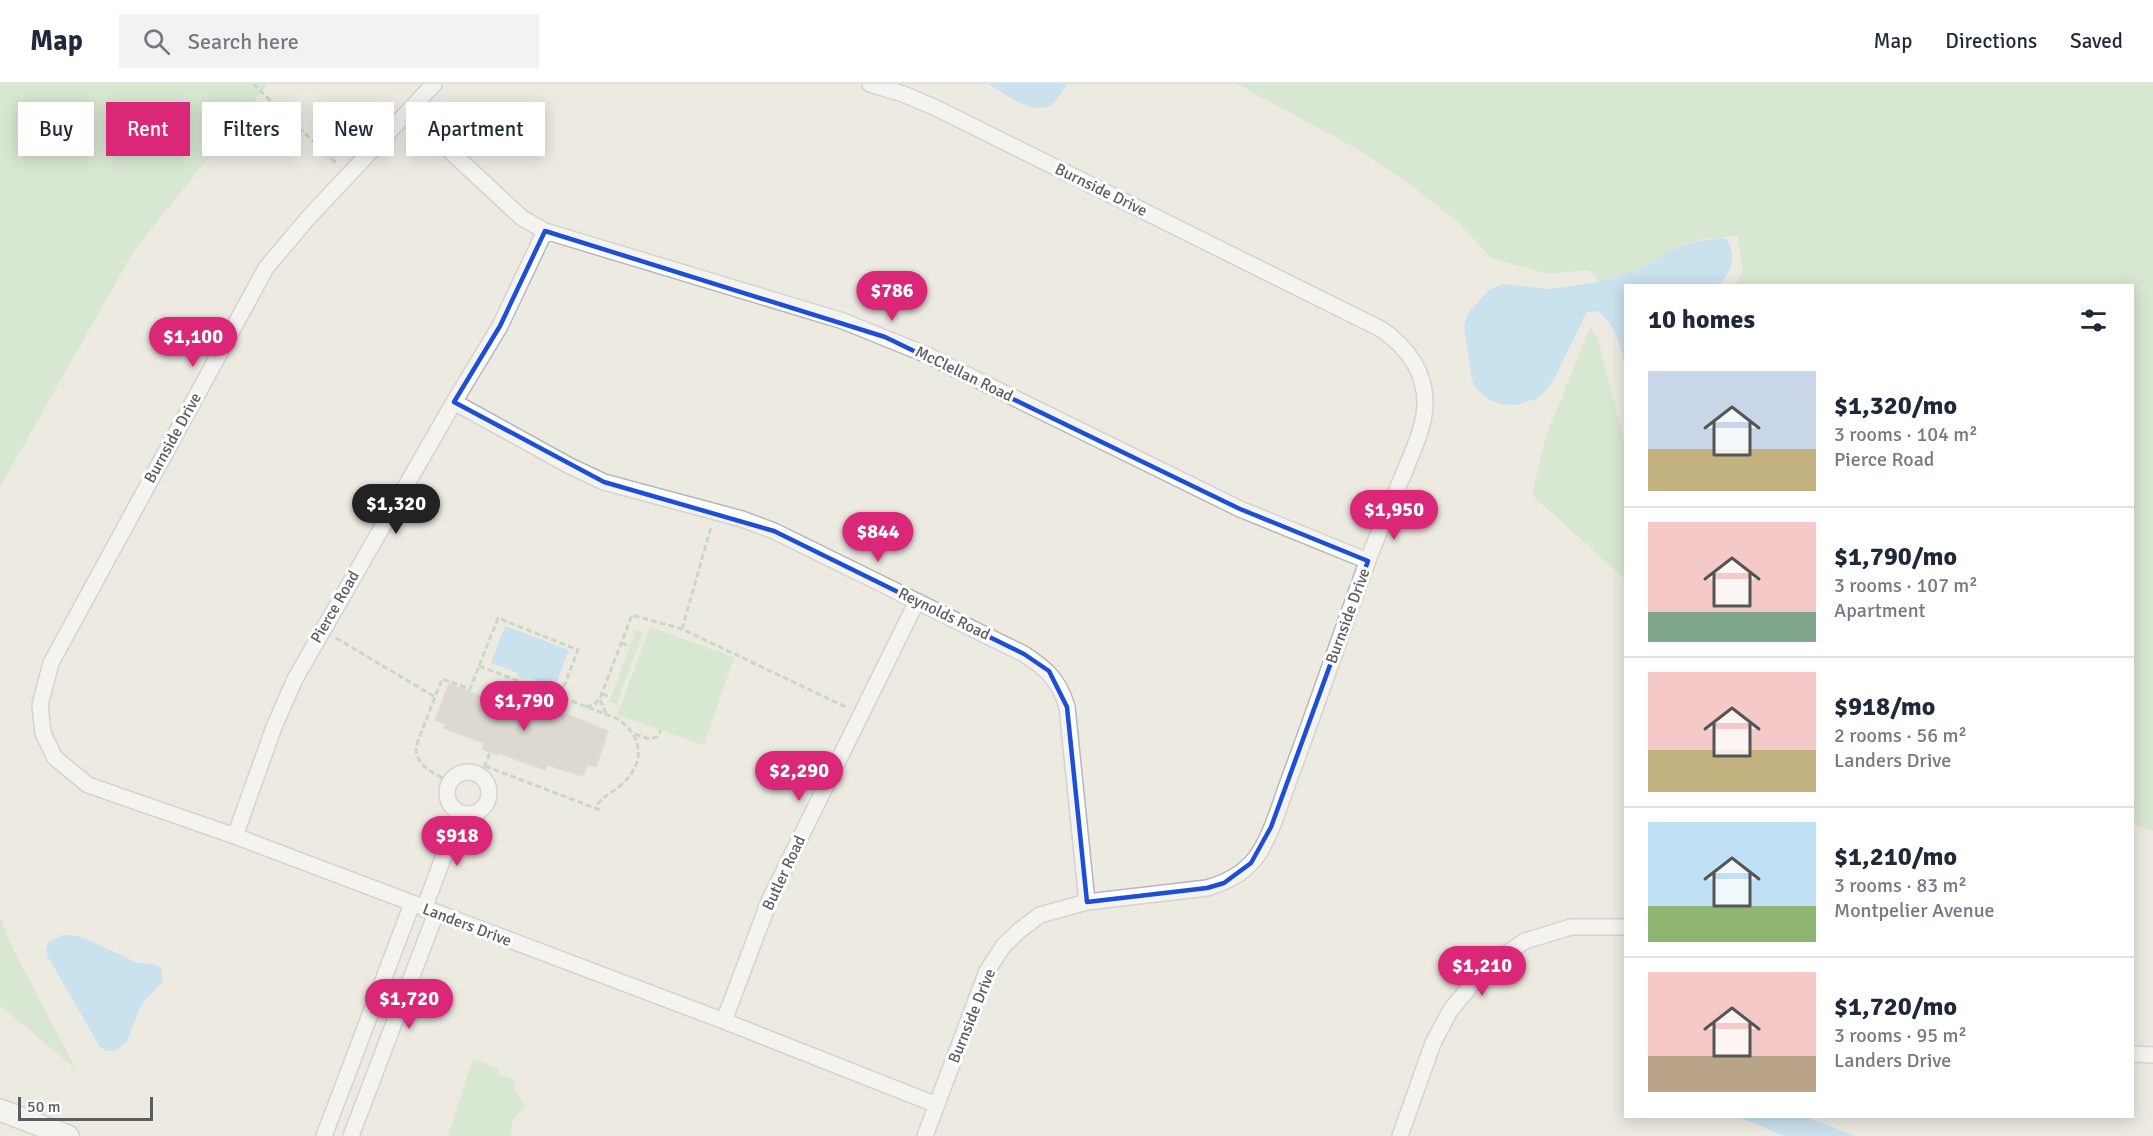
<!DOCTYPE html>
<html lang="en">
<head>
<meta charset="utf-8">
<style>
	body { margin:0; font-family:Signika,sans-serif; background:#f2f2f3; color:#1f2937; height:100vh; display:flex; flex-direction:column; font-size:22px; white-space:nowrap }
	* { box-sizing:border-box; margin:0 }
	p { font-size:20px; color:#747a83 }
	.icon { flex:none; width:33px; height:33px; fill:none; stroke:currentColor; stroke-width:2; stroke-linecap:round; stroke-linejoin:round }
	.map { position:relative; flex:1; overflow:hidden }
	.panel { position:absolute; left:1624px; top:200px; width:510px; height:834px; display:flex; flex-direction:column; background:#fff; border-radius:0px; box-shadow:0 3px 15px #0003 }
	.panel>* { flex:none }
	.banner { position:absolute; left:18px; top:18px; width:570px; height:54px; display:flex; gap:12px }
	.scale { position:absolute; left:18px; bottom:15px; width:135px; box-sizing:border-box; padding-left:6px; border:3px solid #5a5e62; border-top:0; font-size:16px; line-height:21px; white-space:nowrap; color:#5a5e62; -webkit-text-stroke:4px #fff; paint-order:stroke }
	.price { position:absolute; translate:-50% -51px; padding:0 14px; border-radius:21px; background:#db2777; color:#fff; font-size:20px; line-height:39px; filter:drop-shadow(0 2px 3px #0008) }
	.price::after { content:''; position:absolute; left:50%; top:36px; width:18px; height:14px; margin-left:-9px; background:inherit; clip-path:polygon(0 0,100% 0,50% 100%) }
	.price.on { background:#222; color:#fff }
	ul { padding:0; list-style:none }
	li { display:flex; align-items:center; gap:18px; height:150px; padding:0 24px }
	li+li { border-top:2px solid #e0e1e3 }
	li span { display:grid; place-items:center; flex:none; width:168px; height:120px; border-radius:0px; color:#555 }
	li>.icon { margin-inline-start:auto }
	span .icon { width:72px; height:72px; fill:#fffc; stroke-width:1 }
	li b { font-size:26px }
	h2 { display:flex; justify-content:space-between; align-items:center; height:72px; padding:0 24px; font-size:26px }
	.pill { padding:0 21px; border-radius:0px; background:#fff; box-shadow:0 3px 15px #0003; font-size:21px; line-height:54px }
	.pill.on { background:#db2777; color:#fff }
	header { display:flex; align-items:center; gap:36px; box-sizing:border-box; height:84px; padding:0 30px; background:#fff; border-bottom:2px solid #e0e1e3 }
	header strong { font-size:28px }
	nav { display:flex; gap:33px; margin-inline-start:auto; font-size:21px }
	.search { width:420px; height:54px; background:#f2f2f3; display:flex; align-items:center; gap:15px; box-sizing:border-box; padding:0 21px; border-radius:0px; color:#747a83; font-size:22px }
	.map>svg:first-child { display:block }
	.green { fill:#bfe4be }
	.water { fill:#a1d7fd }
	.building { fill:#c8c5bf; stroke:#d1ccc0; stroke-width:1.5 }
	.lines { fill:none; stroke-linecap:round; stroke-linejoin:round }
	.street-casing { stroke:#b4b8bc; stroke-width:18 }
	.secondary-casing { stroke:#b5b9be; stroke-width:24 }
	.path { stroke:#98c5a3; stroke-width:3; stroke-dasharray:6 3; stroke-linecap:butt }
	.street { stroke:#fff; stroke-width:15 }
	.secondary { stroke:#fff; stroke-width:21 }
	.marked { fill:none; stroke:#1d4ed8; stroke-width:4.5; stroke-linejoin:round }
	.labels { text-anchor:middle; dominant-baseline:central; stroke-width:6; stroke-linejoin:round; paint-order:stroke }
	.street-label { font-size:16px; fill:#5a5e62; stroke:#fff }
</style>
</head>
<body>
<header>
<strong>Map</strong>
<div class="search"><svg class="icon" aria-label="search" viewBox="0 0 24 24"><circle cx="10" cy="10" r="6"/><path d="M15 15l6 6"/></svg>Search here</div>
<nav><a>Map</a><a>Directions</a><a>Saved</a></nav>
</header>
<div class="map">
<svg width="2153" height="1052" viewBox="0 0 2153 1052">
	<rect width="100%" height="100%" fill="#edeae2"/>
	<path class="green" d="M 0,0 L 268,0 L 135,165 L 0,403 Z
		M 1237,0 L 2153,0 L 2153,747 L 2133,740 L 2133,201 L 1734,201 L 1743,188 L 1738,152 L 1707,154 L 1680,162 L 1639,185 L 1599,198 L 1590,186 L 1548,190 L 1491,174 L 1457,137 L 1416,105 L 1359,66 Z
		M 1590,243 L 1598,255 L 1626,364 L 1626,496 L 1532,411 L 1545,355 Z
		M 650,543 L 734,573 L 704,661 L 617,631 Z
		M 636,546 L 643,548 L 617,620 L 609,618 Z
		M 0,834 L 14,867 L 76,985 L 0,922 Z
		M 473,975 L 499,985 L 498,990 L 515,996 L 515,1005 L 525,1023 C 516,1033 509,1036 512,1052 L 448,1052 Z"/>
	<path class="water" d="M 988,0 L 1067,0 C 1062,8 1057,17 1049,22 C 1030,31 1003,8 988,0 Z
		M 1719,153 L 1726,155 C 1738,172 1731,186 1720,201 L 1626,201 L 1626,286 C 1621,265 1616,237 1596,227 L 1587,228 L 1553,297 L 1545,308 L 1536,315 L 1516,321 L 1504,321 L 1492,317 L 1476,305 L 1472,296 L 1464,243 L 1467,231 L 1485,210 L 1491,205 L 1503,200 L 1550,205 L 1599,198 L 1639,185 L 1680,162 Z
		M 505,542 L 569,566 L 555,603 L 529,593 L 526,595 L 517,592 L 518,589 L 491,579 Z
		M 63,851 L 73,851 L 86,855 L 138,879 L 154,880 L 161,884 L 163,897 L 141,921 L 127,957 L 115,967 L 106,967 L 100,963 L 48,873 L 46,865 L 48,858 Z
		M 1736,1032 L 1802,1032 L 1856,1052 L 1784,1052 Z"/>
	<path class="building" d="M 449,600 L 529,630 L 534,617 L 608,647 L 596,683 L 588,680 L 583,692 L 547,681 L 545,686 L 499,669 L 498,671 L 482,665 L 484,659 L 444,644 L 446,640 L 435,636 Z"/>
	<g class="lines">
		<g class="street-casing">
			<path id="street" d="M 434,0 L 308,134 L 266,184 L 51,579 L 40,621 L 43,649 L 55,674 L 88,701 L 235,752 L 724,937 L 937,1021
				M 870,0 L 903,10 L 934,23 L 1381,245 C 1407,263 1425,286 1425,319 C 1425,341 1414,364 1406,384 C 1393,415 1380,445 1368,476 C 1342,546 1319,616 1293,685 C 1282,713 1274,745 1259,769 C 1247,788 1228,798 1207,804 L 1087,818 L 1040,831 L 1020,846 L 1004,861 L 987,887 L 925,1052
				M 408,28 L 522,134 L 545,147 L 843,237 L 927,271 L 1240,425 L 1368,477
				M 454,318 L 570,382 L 604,398 L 742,435 L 774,447 L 1024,570 C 1047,585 1059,596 1067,623 L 1087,818
				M447 709a21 21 0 1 1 42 0a21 21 0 1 1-42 0Z
				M 235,752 L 274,643 L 295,595 L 454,318 L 500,242 L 545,147
				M 424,825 L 460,729
				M 724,937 L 770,815 L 917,517
				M 2133,970 L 2153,971
				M 324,1052 L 412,820
				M 351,1052 L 436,829
				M 1400,1052 L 1433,959 L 1450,927 L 1484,885 L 1525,857 L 1571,843 L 1626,843"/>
		</g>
		<g class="secondary-casing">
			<path id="secondary" d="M 0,1026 L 68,1052"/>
		</g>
		<path class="path" d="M 253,0 L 336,79
			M 682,545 L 711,443
			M 336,554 L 435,613
			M 621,559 L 630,562
			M 479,582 L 616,634 C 644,651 646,680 620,702 C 609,711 603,711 595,724
			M 602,610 L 611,613
			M 600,616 L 606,629
			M 586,623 L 595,620 L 600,614 L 632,531 L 682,545 L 848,624
			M 635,650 L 649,655 L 657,653 L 661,646
			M 485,682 L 600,726
			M 481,692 L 490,668
			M 450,698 C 436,690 414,682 416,662 L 442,595 L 470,605 L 498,534 L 578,566 L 560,612"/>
		<use href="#street" class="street"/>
		<use href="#secondary" class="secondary"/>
	</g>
	<path d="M0 0H2153V1052H0ZM 545,147 L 885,253 L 1240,425 L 1368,477 L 1271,743 L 1251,779 L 1224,799 L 1207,804 L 1087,818 L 1067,623 L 1049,587 L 1024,570 L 774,447 L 604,398 L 454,318 L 500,242 Z" fill="#edeae2" fill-opacity=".55" fill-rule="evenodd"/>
	<path class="marked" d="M 545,147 L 885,253 L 1240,425 L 1368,477 L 1271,743 L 1251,779 L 1224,799 L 1207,804 L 1087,818 L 1067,623 L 1049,587 L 1024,570 L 774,447 L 604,398 L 454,318 L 500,242 Z"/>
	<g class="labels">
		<g class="street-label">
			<text transform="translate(1101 106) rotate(26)">Burnside Drive</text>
			<text transform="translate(964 290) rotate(26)">McClellan Road</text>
			<text transform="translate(173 354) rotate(-61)">Burnside Drive</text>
			<text transform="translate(335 523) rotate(-60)">Pierce Road</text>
			<text transform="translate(944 530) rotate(26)">Reynolds Road</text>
			<text transform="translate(1348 532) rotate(-70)">Burnside Drive</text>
			<text transform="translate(784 789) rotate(-65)">Butler Road</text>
			<text transform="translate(467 841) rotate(21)">Landers Drive</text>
			<text transform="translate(972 932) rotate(-68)">Burnside Drive</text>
		</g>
	</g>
</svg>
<div class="scale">50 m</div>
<b class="price" style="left:892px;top:238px">$786</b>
<b class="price" style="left:193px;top:284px">$1,100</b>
<b class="price on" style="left:396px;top:451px">$1,320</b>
<b class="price" style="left:1394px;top:457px">$1,950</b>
<b class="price" style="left:878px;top:479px">$844</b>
<b class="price" style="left:524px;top:648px">$1,790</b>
<b class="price" style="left:799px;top:718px">$2,290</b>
<b class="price" style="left:457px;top:783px">$918</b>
<b class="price" style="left:1482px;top:913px">$1,210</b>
<b class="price" style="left:409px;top:946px">$1,720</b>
<div class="banner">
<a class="pill">Buy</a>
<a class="pill on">Rent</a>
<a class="pill">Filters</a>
<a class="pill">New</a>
<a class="pill">Apartment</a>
</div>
<section class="panel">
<h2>10 homes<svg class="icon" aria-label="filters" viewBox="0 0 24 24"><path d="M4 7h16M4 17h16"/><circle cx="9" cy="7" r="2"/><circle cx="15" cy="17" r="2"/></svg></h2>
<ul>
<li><span style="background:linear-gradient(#c9d6e8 65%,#c2b280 0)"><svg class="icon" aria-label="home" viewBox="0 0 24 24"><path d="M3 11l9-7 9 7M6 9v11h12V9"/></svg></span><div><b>$1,320/mo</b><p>3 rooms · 104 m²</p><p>Pierce Road</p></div></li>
<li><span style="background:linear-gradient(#f6c9c9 75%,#7fa58c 0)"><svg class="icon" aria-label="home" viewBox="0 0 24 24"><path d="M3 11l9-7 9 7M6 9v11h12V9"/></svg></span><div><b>$1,790/mo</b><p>3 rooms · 107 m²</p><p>Apartment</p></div></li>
<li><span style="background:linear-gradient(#f6c9c9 65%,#c2b280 0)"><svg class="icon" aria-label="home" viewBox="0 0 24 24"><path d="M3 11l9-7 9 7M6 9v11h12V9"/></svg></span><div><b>$918/mo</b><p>2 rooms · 56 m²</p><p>Landers Drive</p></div></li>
<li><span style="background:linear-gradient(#bfe0f5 70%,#8fb573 0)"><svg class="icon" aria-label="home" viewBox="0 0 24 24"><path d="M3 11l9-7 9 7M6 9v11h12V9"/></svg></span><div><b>$1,210/mo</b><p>3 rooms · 83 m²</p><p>Montpelier Avenue</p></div></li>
<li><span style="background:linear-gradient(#f6c9c9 70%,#b9a48a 0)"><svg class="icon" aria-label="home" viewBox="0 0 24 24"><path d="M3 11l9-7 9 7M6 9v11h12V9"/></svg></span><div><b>$1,720/mo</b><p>3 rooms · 95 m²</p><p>Landers Drive</p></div></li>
</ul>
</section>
</div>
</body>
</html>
